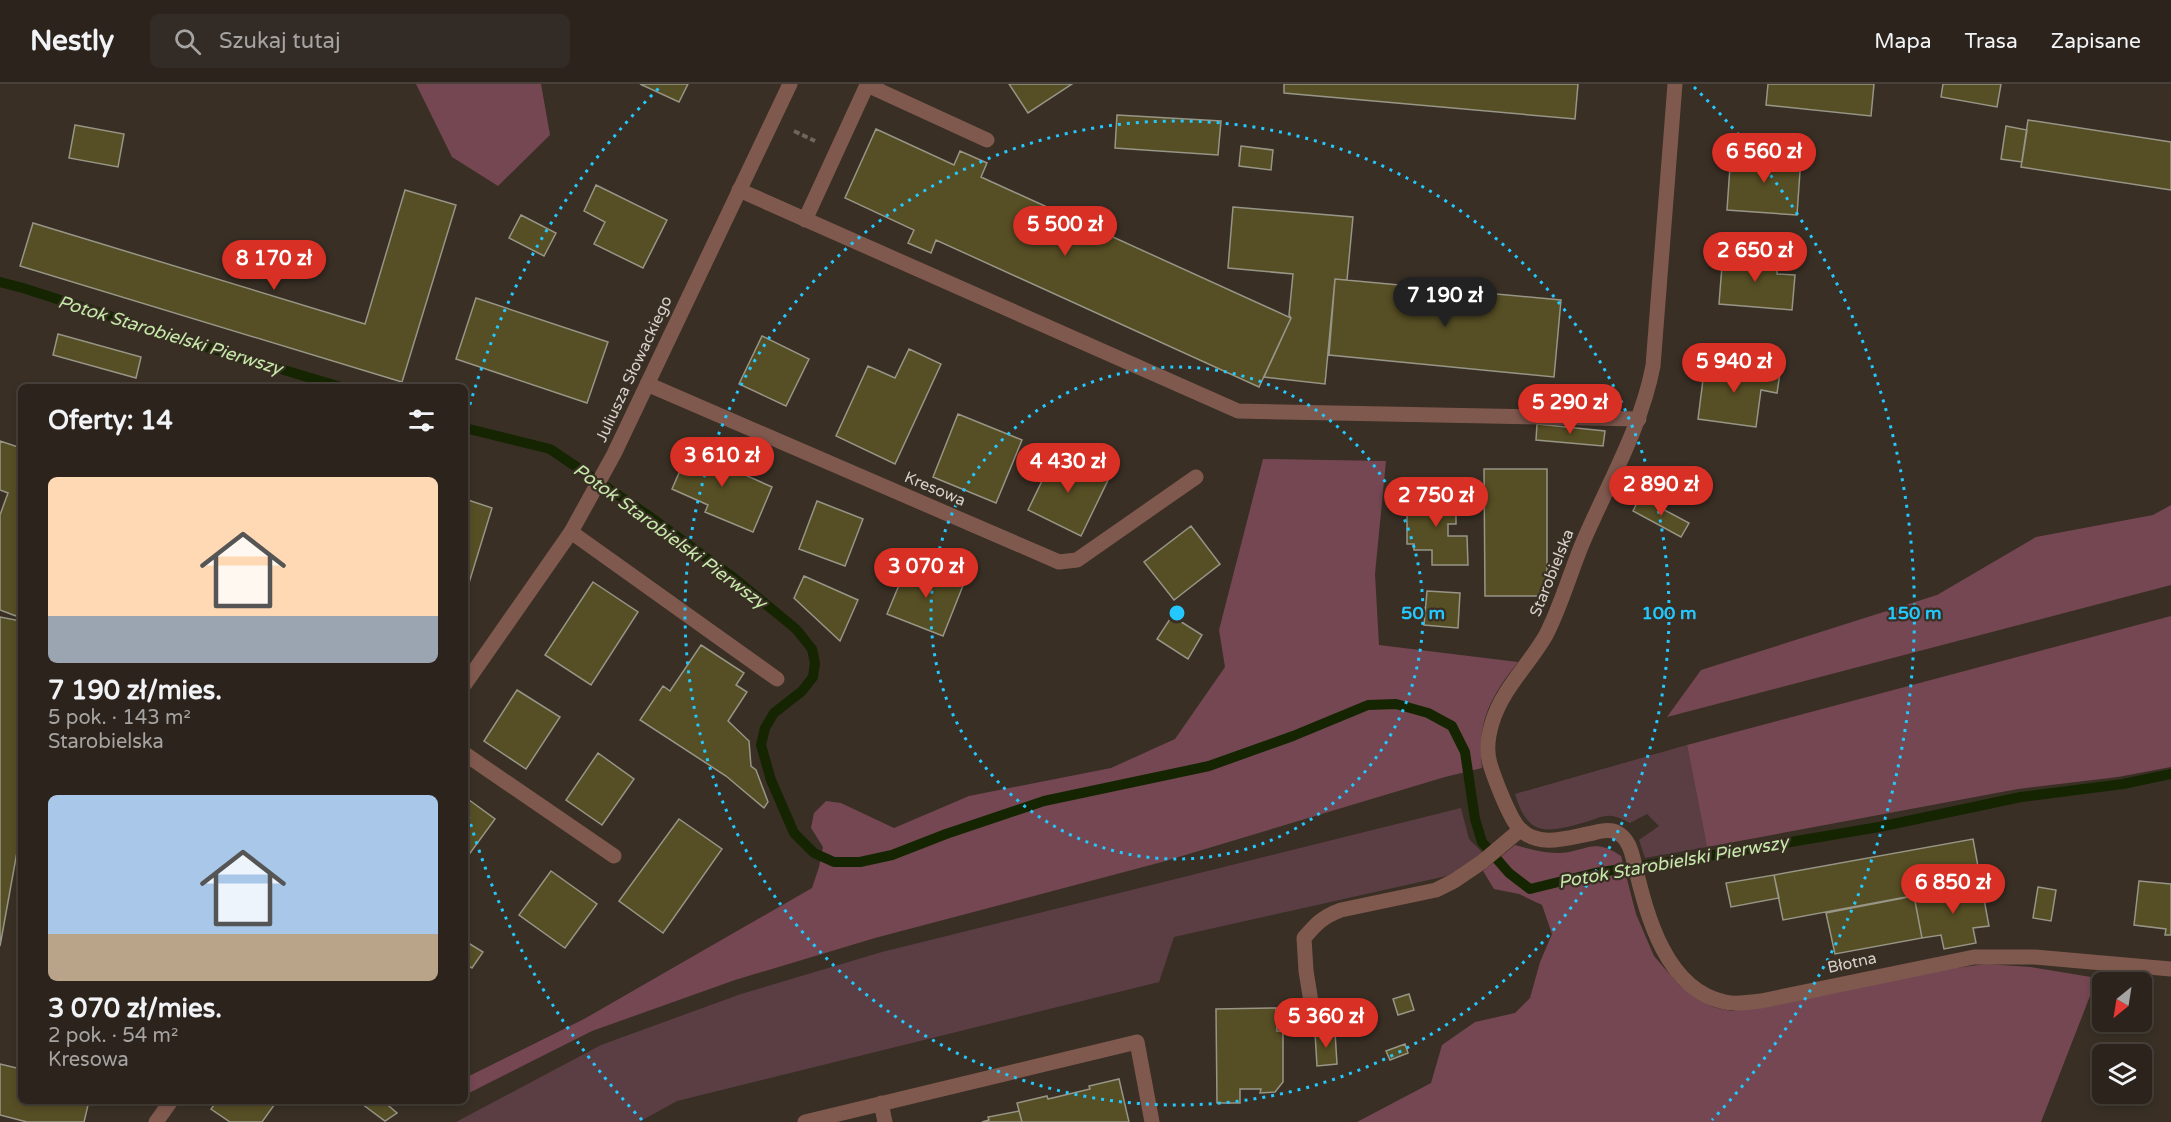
<!DOCTYPE html>
<html lang="pl">
<head>
<meta charset="utf-8">
<style>
	body { margin:0; font-family:"Varela Round",sans-serif; background:#332b25; color:#f1f3f6; height:100vh; display:flex; flex-direction:column; font-size:22px; white-space:nowrap }
	* { box-sizing:border-box; margin:0 }
	p { font-size:20px; color:#a6a4a3 }
	.icon { flex:none; width:33px; height:33px; fill:none; stroke:currentColor; stroke-width:2; stroke-linecap:round; stroke-linejoin:round }
	.map { position:relative; flex:1; overflow:hidden }
	.sheet { position:absolute; left:18px; top:300px; width:450px; height:720px; display:flex; flex-direction:column; background:#2b231c; border-radius:9px; box-shadow:0 3px 9px #0003,0 0 0 2px #47403b }
	.sheet>* { flex:none }
	.needle { width:39px; rotate:210deg }
	.buttons { position:absolute; left:2092px; top:888px; display:grid; gap:12px }
	.buttons a { display:grid; place-items:center; width:60px; height:60px; border-radius:9px; background:#2b231c; box-shadow:0 3px 9px #0003,0 0 0 2px #47403b; font-size:30px }
	.price { position:absolute; translate:-50% -51px; padding:0 14px; border-radius:21px; background:#d93025; color:#fff; font-size:20px; line-height:39px; filter:drop-shadow(0 2px 3px #0008) }
	.price::after { content:''; position:absolute; left:50%; top:36px; width:18px; height:14px; margin-left:-9px; background:inherit; clip-path:polygon(0 0,100% 0,50% 100%) }
	.price.active { background:#222; color:#fff }
	ul { padding:0; list-style:none }
	li { display:grid; align-content:center; gap:12px; height:318px; padding:0 30px }
	li span { display:grid; place-items:center; height:186px; border-radius:9px; color:#555 }
	li>.icon { margin-inline-start:auto }
	span .icon { width:108px; height:108px; fill:#fffc; stroke-width:1 }
	li b { font-size:26px }
	h2 { display:flex; justify-content:space-between; align-items:center; height:72px; padding:0 30px; font-size:26px }
	header { display:flex; align-items:center; gap:36px; box-sizing:border-box; height:84px; padding:0 30px; background:#2b231c; border-bottom:2px solid #47403b }
	header strong { font-size:28px }
	nav { display:flex; gap:33px; margin-inline-start:auto; font-size:21px }
	.search { width:420px; height:54px; background:#332b25; display:flex; align-items:center; gap:15px; box-sizing:border-box; padding:0 21px; border-radius:9px; color:#a6a4a3; font-size:22px }
	.map>svg:first-child { display:block }
	.green { fill:#5b3e44 }
	.forest { fill:#744752 }
	.lines { fill:none; stroke-linecap:round; stroke-linejoin:round }
	.stream { stroke:#152502; stroke-width:10 }
	.building { fill:#564e24; stroke:#979586; stroke-width:1.5 }
	.path { stroke:#6e665d; stroke-width:4; stroke-dasharray:6 3; stroke-linecap:butt }
	.service { stroke:#80594e; stroke-width:15 }
	.minor { stroke:#80594e; stroke-width:15 }
	.ring { fill:none; stroke:#23c9fe; stroke-width:3; stroke-dasharray:3 6 }
	.labels { text-anchor:middle; dominant-baseline:central; stroke-width:4.5; stroke-linejoin:round; paint-order:stroke }
	.street-label { font-size:16px; fill:#d6d0ca; stroke:#392f25 }
	.water-label { font-size:18px; font-style:italic; fill:#c7eaaa; stroke:#392f25 }
	.centre { fill:#23c9fe; stroke:#392f25; stroke-width:3 }
	.ring-label { font-size:18px; text-anchor:middle; font-weight:bold; fill:#23c9fe; stroke:#392f25; stroke-width:4.5; stroke-linejoin:round; paint-order:stroke }
</style>
</head>
<body>
<header>
<strong>Nestly</strong>
<div class="search"><svg class="icon" aria-label="search" viewBox="0 0 24 24"><circle cx="10" cy="10" r="6"/><path d="M15 15l6 6"/></svg>Szukaj tutaj</div>
<nav><a>Mapa</a><a>Trasa</a><a>Zapisane</a></nav>
</header>
<div class="map">
<svg width="2171" height="1038" viewBox="0 0 2171 1038">
	<rect width="100%" height="100%" fill="#392f25"/>
	<path class="green" d="M 1687,661 L 1707,763 L 1645,774 L 1639,756 L 1659,742 L 1647,730 L 1630,739 C 1623,736 1615,731 1607,732 C 1601,732 1595,735 1589,737 C 1549,748 1529,756 1515,710 Z
		M 1461,724 L 1469,755 L 1483,769 L 1451,791 L 1174,853 L 1159,898 L 677,1017 L 639,1038 L 456,1038 L 601,961 L 741,910 L 882,868 Z"/>
	<path class="forest" d="M 416,0 L 541,0 L 550,51 L 498,102 L 452,73 Z
		M 1263,375 L 1386,377 L 1375,490 L 1379,561 L 1518,578 C 1491,612 1476,639 1482,684 L 1445,693 L 1162,778 L 875,854 L 735,896 L 592,947 L 465,1011 L 465,994 L 584,935 L 812,804 L 819,783 L 823,763 L 811,744 L 814,729 L 826,717 L 841,719 L 894,744 L 969,712 L 1111,684 L 1175,655 L 1225,583 L 1219,546 Z
		M 2171,421 L 2171,501 L 1667,633 L 1701,586 L 1937,511 L 2036,453 L 2153,431 Z
		M 2171,532 L 2171,683 L 2118,693 L 2018,705 L 1707,763 L 1687,661 Z
		M 1515,761 C 1529,765 1542,769 1557,769 C 1586,769 1592,752 1621,772 L 1636,830 L 1654,872 L 1679,901 L 1713,923 L 1731,927 L 1765,922 L 1925,888 L 1986,880 L 2031,883 L 2097,894 L 2041,1038 L 1357,1038 L 1431,999 L 1442,961 L 1475,938 L 1515,929 L 1530,914 L 1540,878 L 1552,850 L 1542,821 L 1519,810 L 1494,805 L 1483,787 Z"/>
	<g class="lines">
		<path class="stream" d="M 0,198 L 23,204 L 193,259 L 341,303
			M 465,344 L 550,365 L 649,432 L 734,494 L 796,545 L 812,565 L 815,579 L 813,593 L 802,607 L 774,629 L 765,644 L 761,661 L 771,696 L 794,749 L 814,769 L 834,778 L 860,778 L 892,771 L 946,750 L 1044,717 L 1209,682 L 1293,652 L 1368,621 L 1396,620 L 1428,629 L 1452,642 L 1465,668 L 1475,735 L 1482,758 L 1509,789 L 1530,805 L 1595,789 L 1714,771 L 1879,743 L 2021,713 L 2123,700 L 2171,690"/>
	</g>
	<path class="building" d="M 640,0 L 688,0 L 679,18 Z
		M 1009,0 L 1072,0 L 1028,29 Z
		M 1284,0 L 1578,0 L 1575,35 L 1284,9 Z
		M 1768,0 L 1874,0 L 1871,32 L 1766,21 Z
		M 1943,0 L 2001,0 L 1997,23 L 1941,13 Z
		M 1117,31 L 1221,37 L 1218,71 L 1115,64 Z
		M 2028,36 L 2171,58 L 2171,106 L 2021,83 Z
		M 75,41 L 124,50 L 118,83 L 69,74 Z
		M 2006,42 L 2027,46 L 2022,78 L 2001,75 Z
		M 876,45 L 954,81 L 960,67 L 987,79 L 981,93 L 1291,234 L 1259,303 L 936,156 L 931,169 L 908,159 L 914,146 L 845,114 Z
		M 1241,62 L 1273,66 L 1271,86 L 1239,82 Z
		M 1731,68 L 1801,73 L 1797,131 L 1727,126 Z
		M 596,101 L 667,136 L 643,184 L 594,160 L 605,138 L 584,127 Z
		M 405,106 L 456,121 L 402,298 L 20,182 L 33,139 L 365,240 Z
		M 1233,123 L 1353,133 L 1347,196 L 1335,195 L 1325,300 L 1264,293 L 1291,234 L 1289,231 L 1293,190 L 1228,184 Z
		M 521,131 L 556,149 L 544,172 L 509,154 Z
		M 1723,169 L 1778,174 L 1777,190 L 1795,191 L 1792,226 L 1719,220 Z
		M 1335,195 L 1561,216 L 1554,293 L 1329,271 Z
		M 476,214 L 608,258 L 587,319 L 456,275 Z
		M 58,250 L 141,273 L 136,294 L 53,271 Z
		M 762,252 L 809,275 L 786,322 L 739,300 Z
		M 909,265 L 941,280 L 895,380 L 836,352 L 868,282 L 895,294 Z
		M 1705,280 L 1780,289 L 1777,309 L 1761,306 L 1756,343 L 1698,335 Z
		M 958,330 L 1022,356 L 996,419 L 933,393 Z
		M 1537,340 L 1605,347 L 1603,362 L 1536,356 Z
		M 0,357 L 21,364 L 21,519 L 16,532 L 0,526 L 0,431 L 8,409 L 0,406 Z
		M 692,359 L 731,375 L 727,383 L 772,403 L 753,448 L 705,428 L 708,421 L 672,405 Z
		M 1056,368 L 1109,394 L 1081,452 L 1028,426 Z
		M 1484,385 L 1547,385 L 1547,512 L 1485,512 Z
		M 1407,409 L 1456,409 L 1456,440 L 1448,440 L 1448,452 L 1467,452 L 1468,481 L 1432,481 L 1432,466 L 1414,466 L 1414,460 L 1407,460 Z
		M 1640,413 L 1689,439 L 1681,453 L 1633,427 Z
		M 465,415 L 492,424 L 465,512 Z
		M 817,417 L 863,435 L 845,482 L 799,465 Z
		M 1191,442 L 1220,480 L 1174,516 L 1144,478 Z
		M 909,477 L 964,499 L 943,552 L 887,530 Z
		M 804,492 L 858,516 L 840,557 L 794,514 Z
		M 593,498 L 638,528 L 591,601 L 545,571 Z
		M 1427,507 L 1460,509 L 1458,544 L 1424,541 Z
		M 1172,532 L 1202,551 L 1188,575 L 1157,555 Z
		M 0,533 L 21,537 L 21,746 L 0,862 Z
		M 701,561 L 744,589 L 736,601 L 747,608 L 728,637 L 749,657 L 751,682 L 756,686 L 768,718 L 764,724 L 726,692 L 640,636 L 663,602 L 670,607 Z
		M 517,606 L 560,633 L 526,685 L 484,657 Z
		M 598,669 L 634,695 L 602,741 L 566,716 Z
		M 465,713 L 495,735 L 465,776 Z
		M 679,735 L 722,765 L 663,849 L 619,817 Z
		M 1973,755 L 1981,799 L 1783,836 L 1774,791 Z
		M 551,787 L 597,820 L 565,864 L 519,831 Z
		M 1774,791 L 1779,814 L 1731,823 L 1726,799 Z
		M 2139,797 L 2171,800 L 2171,851 L 2165,851 L 2166,845 L 2134,841 Z
		M 1981,799 L 1989,842 L 1973,844 L 1976,859 L 1944,865 L 1941,851 L 1922,854 L 1914,812 Z
		M 2038,803 L 2056,806 L 2051,837 L 2033,834 Z
		M 1914,812 L 1922,854 L 1835,870 L 1826,829 Z
		M 465,857 L 483,868 L 472,884 L 465,880 Z
		M 1409,910 L 1414,926 L 1398,931 L 1393,915 Z
		M 1276,924 L 1277,947 L 1283,947 L 1283,998 L 1275,1008 L 1260,1009 L 1261,1005 L 1240,1005 L 1240,1019 L 1217,1019 L 1216,925 Z
		M 1335,948 L 1337,980 L 1317,982 L 1315,949 Z
		M 1405,960 L 1408,969 L 1390,976 L 1386,967 Z
		M 0,980 L 21,985 L 21,1017 L 89,1017 L 84,1038 L 27,1038 L 0,1031 Z
		M 1119,995 L 1129,1038 L 1022,1038 L 1017,1019 L 1047,1012 L 1048,1015 L 1090,1005 L 1089,1002 Z
		M 217,1017 L 277,1017 L 262,1038 L 230,1038 L 211,1025 Z
		M 358,1017 L 383,1017 L 397,1029 L 385,1037 Z
		M 1019,1027 L 1022,1038 L 982,1038 L 989,1036 L 988,1033 Z"/>
	<g class="lines">
		<path class="path" d="M 794,47 L 815,57"/>
		<path class="service" d="M 739,106 L 1238,327 L 1639,335
			M 805,136 L 867,1 L 987,56
			M 571,448 L 777,595
			M 465,670 L 614,772
			M 1313,930 L 1306,887 L 1304,854 C 1316,840 1322,833 1341,826 L 1436,806 L 1454,797 L 1482,778 L 1520,746
			M 881,1019 L 885,1038
			M 805,1038 L 1137,958 L 1152,1038"/>
		<path class="minor" d="M 1675,0 L 1653,282 C 1641,344 1608,400 1583,458 C 1570,489 1561,522 1546,551 C 1529,581 1502,605 1492,639 C 1488,652 1486,667 1490,680 C 1494,693 1510,736 1520,745 C 1539,765 1570,753 1593,749 C 1600,747 1609,745 1616,748 C 1629,754 1632,769 1635,782 C 1647,832 1666,906 1725,918 C 1737,921 1749,918 1761,917 L 1974,873 L 2035,873 L 2171,885
			M 647,300 L 1059,478 L 1077,476 L 1196,393
			M 465,600 L 571,448 L 614,370 L 790,0
			M 156,1038 L 171,1017"/>
	</g>
	<g class="ring">
		<circle cx="1177" cy="529" r="246"/>
		<circle cx="1177" cy="529" r="492"/>
		<path d="M642 1036A737 737 0 0 1 465 720M465 338A737 737 0 0 1 660 3M1694 3A737 737 0 0 1 1712 1036"/>
	</g>
	<g class="labels">
		<g class="street-label">
			<text transform="translate(634 285) rotate(-65)">Juliusza Słowackiego</text>
			<text transform="translate(935 405) rotate(23)">Kresowa</text>
			<text transform="translate(1552 489) rotate(-68)">Starobielska</text>
			<text transform="translate(1852 879) rotate(-12)">Błotna</text>
		</g>
		<g class="water-label">
			<text transform="translate(170 251) rotate(17)">Potok Starobielski Pierwszy</text>
			<text transform="translate(670 452) rotate(36)">Potok Starobielski Pierwszy</text>
			<text transform="translate(1673 778) rotate(-10)">Potok Starobielski Pierwszy</text>
		</g>
	</g>
	<circle cx="1177" cy="529" r="9" class="centre"/>
	<g class="ring-label">
		<text x="1423" y="535">50 m</text>
		<text x="1669" y="535">100 m</text>
		<text x="1914" y="535">150 m</text>
	</g>
</svg>
<div class="buttons">
<a><svg class="needle" viewBox="-14 -14 28 28"><path d="M0-13l5 13h-10z" fill="#e53935"/><path d="M0 13l5-13h-10z" fill="#a6a4a3"/></svg></a>
<a><svg class="icon" aria-label="layers" viewBox="0 0 24 24"><path d="M12 4l9 5-9 5-9-5zM3 14l9 5 9-5"/></svg></a>
</div>
<b class="price" style="left:1764px;top:100px">6 560 zł</b>
<b class="price" style="left:1065px;top:173px">5 500 zł</b>
<b class="price" style="left:1755px;top:199px">2 650 zł</b>
<b class="price" style="left:274px;top:207px">8 170 zł</b>
<b class="price active" style="left:1445px;top:244px">7 190 zł</b>
<b class="price" style="left:1734px;top:310px">5 940 zł</b>
<b class="price" style="left:1570px;top:351px">5 290 zł</b>
<b class="price" style="left:722px;top:404px">3 610 zł</b>
<b class="price" style="left:1068px;top:410px">4 430 zł</b>
<b class="price" style="left:1661px;top:433px">2 890 zł</b>
<b class="price" style="left:1436px;top:444px">2 750 zł</b>
<b class="price" style="left:926px;top:515px">3 070 zł</b>
<b class="price" style="left:1953px;top:831px">6 850 zł</b>
<b class="price" style="left:1326px;top:965px">5 360 zł</b>
<section class="sheet">
<h2>Oferty: 14<svg class="icon" aria-label="filters" viewBox="0 0 24 24"><path d="M4 7h16M4 17h16"/><circle cx="9" cy="7" r="2"/><circle cx="15" cy="17" r="2"/></svg></h2>
<ul>
<li><span style="background:linear-gradient(#ffd9b3 75%,#9aa5b1 0)"><svg class="icon" aria-label="home" viewBox="0 0 24 24"><path d="M3 11l9-7 9 7M6 9v11h12V9"/></svg></span><div><b>7 190 zł/mies.</b><p>5 pok. · 143 m²</p><p>Starobielska</p></div></li>
<li><span style="background:linear-gradient(#a9c7e8 75%,#b9a48a 0)"><svg class="icon" aria-label="home" viewBox="0 0 24 24"><path d="M3 11l9-7 9 7M6 9v11h12V9"/></svg></span><div><b>3 070 zł/mies.</b><p>2 pok. · 54 m²</p><p>Kresowa</p></div></li>
</ul>
</section>
</div>
</body>
</html>
